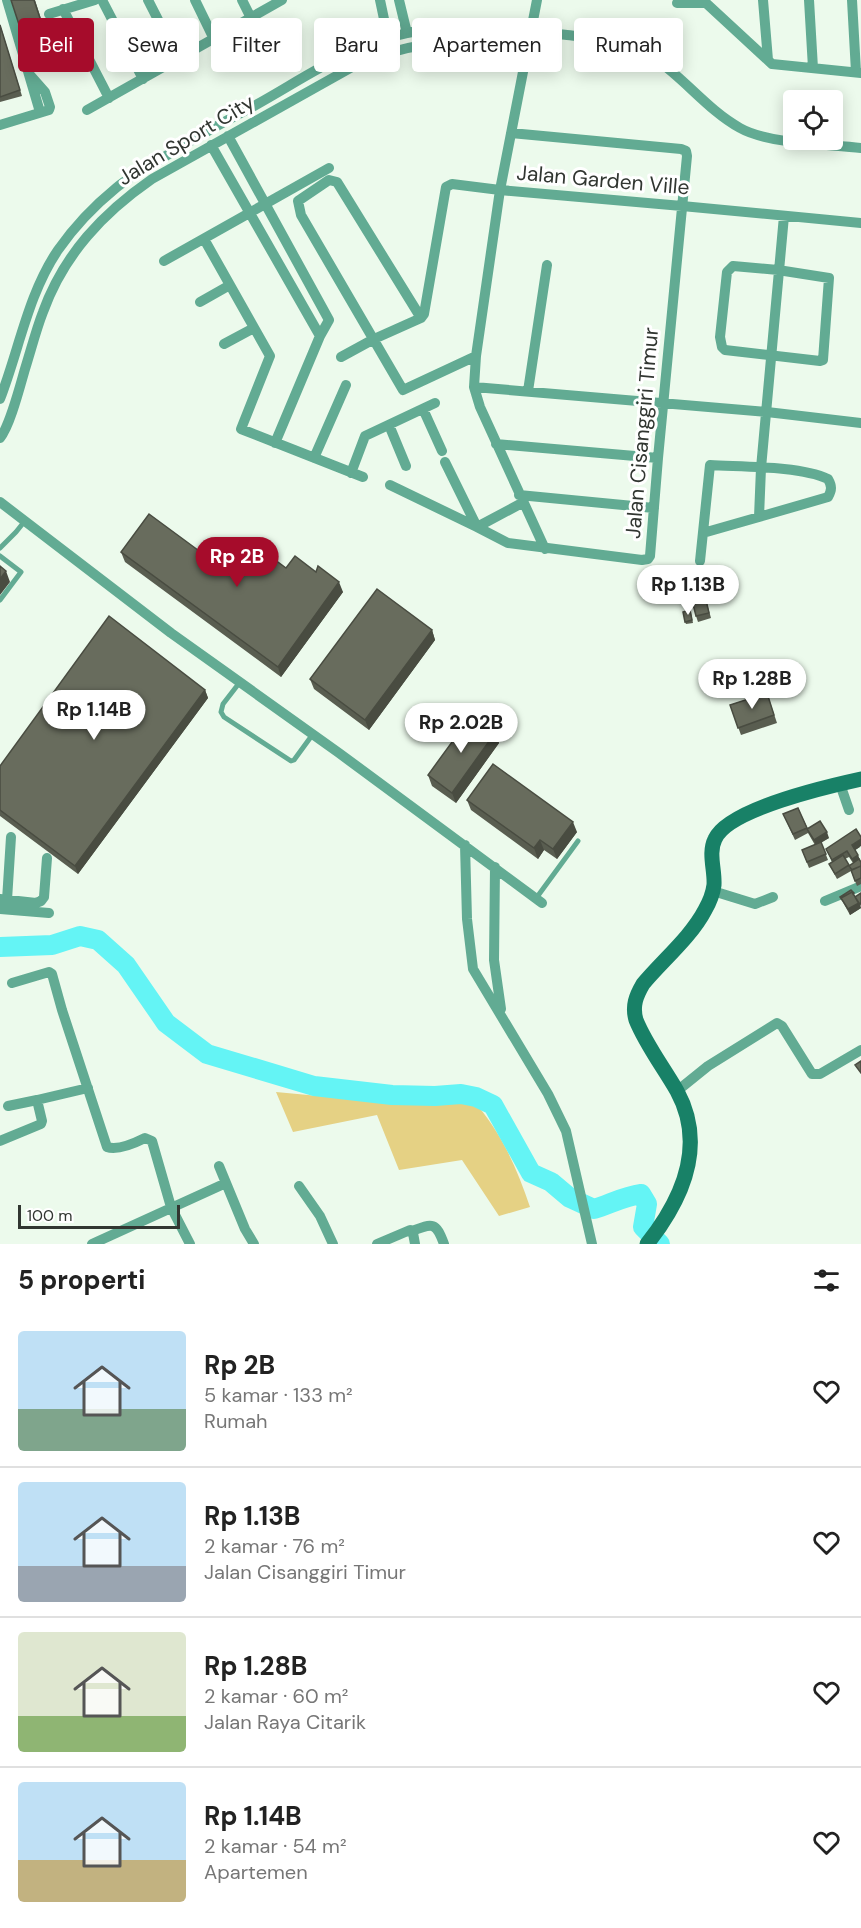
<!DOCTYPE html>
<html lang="id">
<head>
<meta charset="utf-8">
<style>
	body { margin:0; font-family:"DM Sans",sans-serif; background:#f2f2f2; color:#222; height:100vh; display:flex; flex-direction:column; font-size:22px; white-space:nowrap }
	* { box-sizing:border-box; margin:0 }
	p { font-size:20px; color:#767676 }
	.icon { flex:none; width:33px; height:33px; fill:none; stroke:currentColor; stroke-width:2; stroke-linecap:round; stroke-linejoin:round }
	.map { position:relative; height:1244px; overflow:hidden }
	.details { display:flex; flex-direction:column; background:#fff; flex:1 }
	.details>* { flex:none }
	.top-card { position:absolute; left:18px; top:18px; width:825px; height:54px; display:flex; gap:12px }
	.controls { position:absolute; left:783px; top:90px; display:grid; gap:12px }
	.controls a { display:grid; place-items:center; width:60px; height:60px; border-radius:6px; background:#fff; box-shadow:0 3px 15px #0003; font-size:30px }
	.scale { position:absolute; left:18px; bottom:15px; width:162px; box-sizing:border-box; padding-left:6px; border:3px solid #313631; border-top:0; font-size:16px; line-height:21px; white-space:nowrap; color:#313631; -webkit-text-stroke:4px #fff; paint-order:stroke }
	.price { position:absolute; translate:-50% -51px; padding:0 14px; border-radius:21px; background:#fff; color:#222; font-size:20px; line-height:39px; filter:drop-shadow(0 2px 3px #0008) }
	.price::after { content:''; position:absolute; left:50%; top:36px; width:18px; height:14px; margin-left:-9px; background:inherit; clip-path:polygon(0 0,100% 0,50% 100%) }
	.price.on { background:#a60c2b; color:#fff }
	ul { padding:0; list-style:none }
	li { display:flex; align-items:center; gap:18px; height:150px; padding:0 18px }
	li+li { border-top:2px solid #e0e0e0 }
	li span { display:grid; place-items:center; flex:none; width:168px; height:120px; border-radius:6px; color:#555 }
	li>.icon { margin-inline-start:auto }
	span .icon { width:72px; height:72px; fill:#fffc; stroke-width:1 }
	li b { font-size:26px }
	h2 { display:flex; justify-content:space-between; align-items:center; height:72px; padding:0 18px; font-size:26px }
	.pill { padding:0 21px; border-radius:6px; background:#fff; box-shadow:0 3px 15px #0003; font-size:21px; line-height:54px }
	.pill.on { background:#a60c2b; color:#fff }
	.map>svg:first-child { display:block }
	.green { fill:#e5d184 }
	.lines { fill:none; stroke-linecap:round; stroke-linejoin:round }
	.river { stroke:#64f4f5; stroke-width:20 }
	.lane { stroke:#62ab93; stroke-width:5 }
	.street { stroke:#62ab93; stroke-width:10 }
	.secondary { stroke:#188167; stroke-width:15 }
	.wall { fill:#595d50; fill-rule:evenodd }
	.shaded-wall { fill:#494c41 }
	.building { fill:#686c5d; stroke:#494c41; stroke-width:1.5 }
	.labels { text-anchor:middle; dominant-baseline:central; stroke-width:6; stroke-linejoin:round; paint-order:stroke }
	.street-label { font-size:21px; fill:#313631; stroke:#fff }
</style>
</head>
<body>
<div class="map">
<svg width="861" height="1244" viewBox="0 0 861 1244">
	<rect width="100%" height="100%" fill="#ecfaec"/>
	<path class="green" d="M 276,1092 L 372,1101 L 442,1101 L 478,1106 C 504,1138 517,1169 530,1207 L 499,1216 L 462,1160 L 399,1170 L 377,1115 L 293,1132 Z"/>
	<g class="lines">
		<path class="river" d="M 0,947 L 52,945 L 80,936 L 98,940 L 126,965 L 166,1023 L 207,1054 L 314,1086 L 392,1095 L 435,1096 L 461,1094 L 476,1097 L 493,1105 L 531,1173 L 551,1182 L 570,1198 L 594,1209 C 610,1204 625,1196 641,1194 L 647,1204 L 643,1227 L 660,1244"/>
		<path class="lane" d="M 0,548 L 16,532 L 24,522
			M 0,556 L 21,572 L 0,600
			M 240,682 L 223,704 L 221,712 L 224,717 L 291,761 L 294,760 L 313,734
			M 537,897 L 578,841"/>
		<path class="street" d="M 7,0 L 40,112
			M 102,0 L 143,79
			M 148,0 L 178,59
			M 195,0 L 214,39
			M 242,0 L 251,18
			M 380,0 L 388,38
			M 399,0 L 407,33
			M 537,0 L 500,190 L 682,206 L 861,223
			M 763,0 L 768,60
			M 809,0 L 813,68
			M 852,0 L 856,72
			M 677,3 L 706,3 L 772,64 L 861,73
			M 63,9 L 109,98
			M 49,14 L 95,0
			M 87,110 L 282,0
			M 0,125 L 49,110 L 50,107 L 45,92 L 30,75
			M 511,133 L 681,149 L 686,151 L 687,156 L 658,458 L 650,556 L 648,559 L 642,560 L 508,543 L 477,527 L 522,503
			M 228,136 L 329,320 L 320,336 L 275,443
			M 211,145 L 320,336
			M 204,239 L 270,356 L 241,429 L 363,477
			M 164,261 L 329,168
			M 733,266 L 778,270 L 829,278 L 823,360 L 820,361 L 725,350 L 722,347 L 720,337 L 727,272 Z
			M 200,302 L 230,285
			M 421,318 L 337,182 L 329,180 L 298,201 L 301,215 L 403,390 L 476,356
			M 224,344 L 254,328
			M 341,357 L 374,339 L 421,318 L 424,314 L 446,187 L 452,184 L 500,190 L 476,356 L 474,387 L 480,407 L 545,549
			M 474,387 L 767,412 L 861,423
			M 528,391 L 547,265
			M 0,399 C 19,350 28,294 58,250 C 74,227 94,206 116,188 C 129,177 146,168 161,159 C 191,140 222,123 254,106 C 303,79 351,44 407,33 C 459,22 515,29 567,35 C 583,37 599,37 615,41 C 668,52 695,103 740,128 C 768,144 828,144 861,148
			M 423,409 L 442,451
			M 389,425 L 406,466
			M 0,438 C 10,426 20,386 25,369 C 31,350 36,330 43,312 C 64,254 103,213 152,179 L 354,66 C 410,41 467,35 527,48
			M 496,444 L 658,458
			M 314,458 L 346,385
			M 445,462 L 477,527
			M 351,473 L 365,436 L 435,403
			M 390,485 L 477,527
			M 519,495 L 654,508
			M 0,502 L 171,633 L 339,753 L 542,903
			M 703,533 L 759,517
			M 700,561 L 710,465 C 742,467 800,466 828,479 C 832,486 832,490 828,497 L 759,517 L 761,468 L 784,216
			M 840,784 L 849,810
			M 465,845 L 467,919 L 473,969 L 548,1094 L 566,1131 L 592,1244
			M 495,867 L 494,960 L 501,1009
			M 713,891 L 755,904 L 773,897
			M 0,899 L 36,903 L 41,901 L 44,897 L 47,858
			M 7,900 L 11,837
			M 825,901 L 861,886
			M 0,909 L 49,913
			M 12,983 L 49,972 L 52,974 L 62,1010 L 107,1147 C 118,1151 135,1143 145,1138 L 152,1141 L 171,1207 L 190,1244
			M 677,1091 L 708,1066 L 777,1023 L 782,1026 L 812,1074 L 820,1074 L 861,1050
			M 8,1106 L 37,1100
			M 0,1141 L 41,1124 L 42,1121 L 37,1100 L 88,1088
			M 219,1166 L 245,1229 L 254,1244
			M 299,1186 L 320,1216 L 333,1244
			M 412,1231 C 433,1223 436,1222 444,1244
			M 92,1244 L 226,1183
			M 377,1244 L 410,1230 L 413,1233 L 415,1244"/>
		<path class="secondary" d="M 647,1244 C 682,1200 707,1146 677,1091 C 664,1068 646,1045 636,1020 C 632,1006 636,996 643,984 C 662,961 691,937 705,910 C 709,903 713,893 714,885 C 715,870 708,853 715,839 C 728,809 829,786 861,779"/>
	</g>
	<path class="wall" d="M 11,0 L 35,0 L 49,44 L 28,51 Z
		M 0,24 L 22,96 L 0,102 Z
		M 121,552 L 225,570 L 286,568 L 316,572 L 343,592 L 281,677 L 125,562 Z
		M 706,600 L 711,618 L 698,622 L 696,616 Z
		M 691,613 L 693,623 L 686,624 L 685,622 Z
		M 432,630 L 435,640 L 369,730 L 314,689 L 310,679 Z
		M 205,690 L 208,698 L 78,874 L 0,816 L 0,766 Z
		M 767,693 L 777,723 L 741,735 L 730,705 Z
		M 495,733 L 499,743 L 456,803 L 432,786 L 428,775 Z
		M 467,800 L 577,832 L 557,859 L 544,850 L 538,859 L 471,810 Z
		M 798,808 L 808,829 L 829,838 L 821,842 L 828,860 L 809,868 L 802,850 L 815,845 L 808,833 L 795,840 L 783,814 Z
		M 860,847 L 855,850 L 861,862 L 861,884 L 857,886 L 851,871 L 837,879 L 829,864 L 832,862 L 826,849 ZM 849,857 L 853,863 L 849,866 L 851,870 L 845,859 Z
		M 861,893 L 861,906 L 860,905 L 861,908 L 850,915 L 840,897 L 855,897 Z"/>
	<path class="shaded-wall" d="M 6,571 L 10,582 L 0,595 L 0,579 Z
		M 339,582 L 343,592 L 281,677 L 278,667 Z
		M 432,630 L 435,640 L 369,730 L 365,720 Z
		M 205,690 L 208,698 L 78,874 L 75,866 Z
		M 495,733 L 499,743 L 456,803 L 452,793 Z
		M 573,822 L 577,832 L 557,859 L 553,849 Z
		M 827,832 L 829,838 L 816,846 L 814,840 Z
		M 861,839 L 861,846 L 854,851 L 852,845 Z
		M 540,840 L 544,850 L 538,859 L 534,848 Z
		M 858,855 L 860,860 L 854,864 L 852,859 Z
		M 859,903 L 861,908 L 850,915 L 848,909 Z"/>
	<path class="building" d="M 11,0 L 34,0 L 47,39 L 26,46 Z
		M 0,25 L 20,90 L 0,97 Z
		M 149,514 L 225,570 L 247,539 L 286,568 L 295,556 L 316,572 L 318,566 L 339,582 L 278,667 L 121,552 Z
		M 0,566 L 6,571 L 0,579 Z
		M 377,589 L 432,630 L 365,720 L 310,679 Z
		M 706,600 L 709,613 L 696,616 L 693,604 Z
		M 690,610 L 692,620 L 685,622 L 683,612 Z
		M 109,616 L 205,690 L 75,866 L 0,810 L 0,766 Z
		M 767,693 L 774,715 L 738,728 L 730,705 Z
		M 471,716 L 495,733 L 452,793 L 428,775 Z
		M 493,764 L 573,822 L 553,849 L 540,840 L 534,848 L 467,800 Z
		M 798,808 L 807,828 L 793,834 L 783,814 Z
		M 820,821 L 827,832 L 814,840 L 807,829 Z
		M 856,829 L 861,837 L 861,839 L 852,845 L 858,855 L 852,859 L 847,851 L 832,860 L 826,849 Z
		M 821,842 L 826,854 L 807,862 L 802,850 Z
		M 843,855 L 849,865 L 835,874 L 829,864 Z
		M 859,859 L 861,862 L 861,866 L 852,870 L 849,866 Z
		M 861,866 L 861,878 L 855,881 L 851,870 Z
		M 851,890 L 854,893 L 853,894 L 852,892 L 841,898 L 842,900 L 840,897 Z
		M 852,892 L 859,903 L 848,909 L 841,898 Z
		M 861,893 L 861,903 L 859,904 L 855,897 Z
		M 861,1061 L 861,1073 L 855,1065 Z"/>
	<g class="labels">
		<g class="street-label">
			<text transform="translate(186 140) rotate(-31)">Jalan Sport City</text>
			<text transform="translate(603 180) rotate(5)">Jalan Garden Ville</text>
			<text transform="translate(642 433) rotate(-85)">Jalan Cisanggiri Timur</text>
		</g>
	</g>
</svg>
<div class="controls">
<a><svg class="icon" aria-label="locate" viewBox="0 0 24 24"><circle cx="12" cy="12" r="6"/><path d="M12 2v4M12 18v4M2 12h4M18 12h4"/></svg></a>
</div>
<div class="scale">100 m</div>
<b class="price on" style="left:237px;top:588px">Rp 2B</b>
<b class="price" style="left:688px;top:616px">Rp 1.13B</b>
<b class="price" style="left:752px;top:710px">Rp 1.28B</b>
<b class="price" style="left:94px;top:741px">Rp 1.14B</b>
<b class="price" style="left:461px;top:754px">Rp 2.02B</b>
<div class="top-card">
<a class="pill on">Beli</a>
<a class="pill">Sewa</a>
<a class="pill">Filter</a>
<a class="pill">Baru</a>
<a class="pill">Apartemen</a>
<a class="pill">Rumah</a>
</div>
</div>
<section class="details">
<h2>5 properti<svg class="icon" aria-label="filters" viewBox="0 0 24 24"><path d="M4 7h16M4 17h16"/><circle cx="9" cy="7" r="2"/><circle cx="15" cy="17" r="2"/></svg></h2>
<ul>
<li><span style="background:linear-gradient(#bfe0f5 65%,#7fa58c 0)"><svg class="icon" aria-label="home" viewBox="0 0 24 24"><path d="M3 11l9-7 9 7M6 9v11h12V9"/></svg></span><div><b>Rp 2B</b><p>5 kamar · 133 m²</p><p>Rumah</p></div><svg class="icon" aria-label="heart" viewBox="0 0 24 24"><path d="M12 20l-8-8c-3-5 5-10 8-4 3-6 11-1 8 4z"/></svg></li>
<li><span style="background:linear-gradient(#bfe0f5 70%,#9aa5b1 0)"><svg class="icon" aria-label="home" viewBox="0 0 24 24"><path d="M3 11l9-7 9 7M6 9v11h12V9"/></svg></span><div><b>Rp 1.13B</b><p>2 kamar · 76 m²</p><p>Jalan Cisanggiri Timur</p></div><svg class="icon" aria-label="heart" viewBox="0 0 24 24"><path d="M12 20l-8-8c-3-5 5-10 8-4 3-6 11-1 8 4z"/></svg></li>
<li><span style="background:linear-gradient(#dfe7d0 70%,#8fb573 0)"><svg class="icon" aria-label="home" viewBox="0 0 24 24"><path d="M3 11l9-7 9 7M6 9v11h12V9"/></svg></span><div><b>Rp 1.28B</b><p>2 kamar · 60 m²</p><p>Jalan Raya Citarik</p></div><svg class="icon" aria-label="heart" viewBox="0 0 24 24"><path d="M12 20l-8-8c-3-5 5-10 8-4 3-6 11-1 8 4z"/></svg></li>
<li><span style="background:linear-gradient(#bfe0f5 65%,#c2b280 0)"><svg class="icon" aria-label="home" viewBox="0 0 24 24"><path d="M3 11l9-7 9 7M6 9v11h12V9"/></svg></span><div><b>Rp 1.14B</b><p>2 kamar · 54 m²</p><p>Apartemen</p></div><svg class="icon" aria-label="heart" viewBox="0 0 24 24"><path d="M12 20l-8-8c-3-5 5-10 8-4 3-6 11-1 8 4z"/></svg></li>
</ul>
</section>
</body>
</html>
